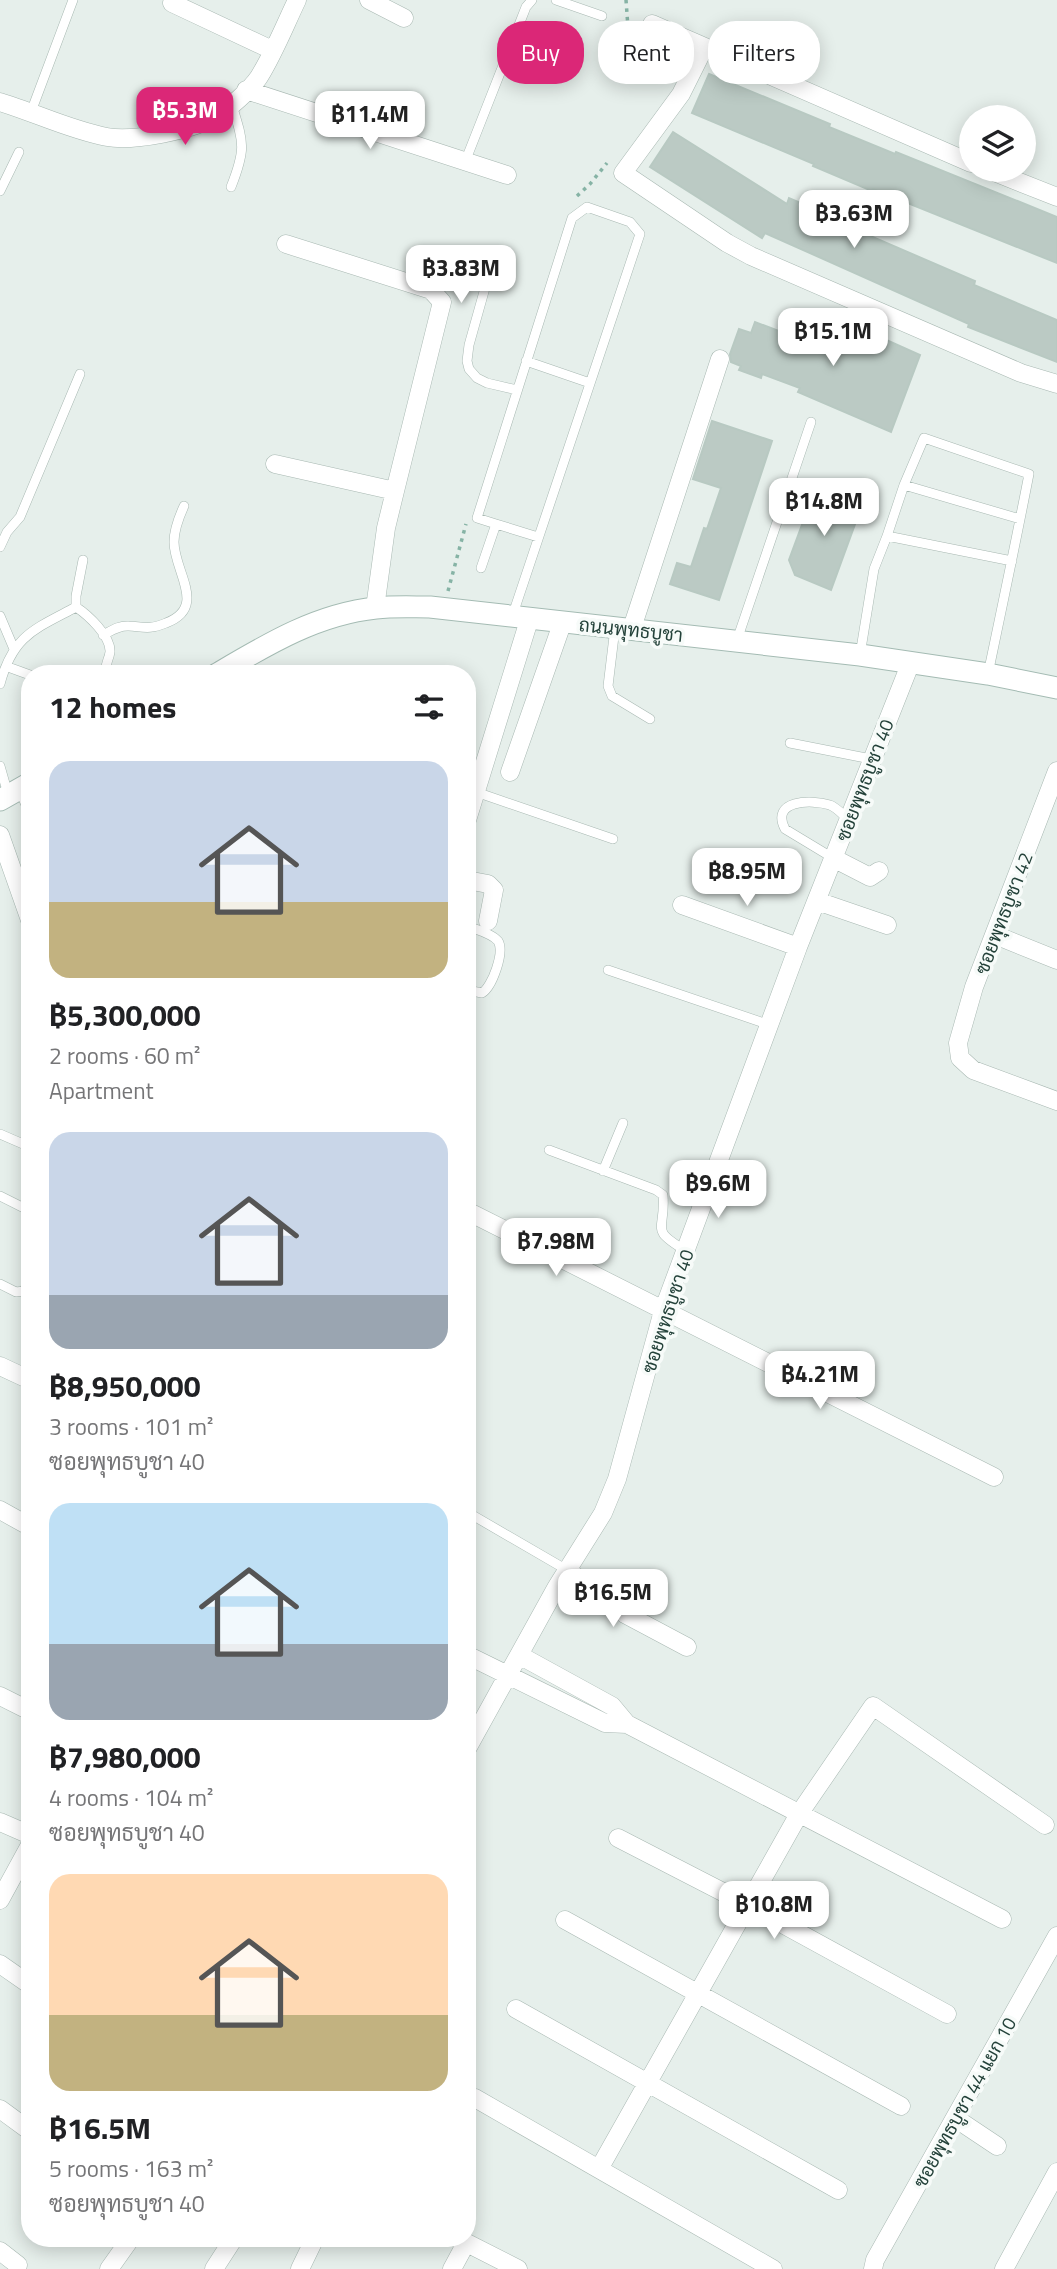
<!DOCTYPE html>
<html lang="en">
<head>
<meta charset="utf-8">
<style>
	body { margin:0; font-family:"Titillium Web",Sarabun,sans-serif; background:#f2f2f2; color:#202124; height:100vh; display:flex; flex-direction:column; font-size:26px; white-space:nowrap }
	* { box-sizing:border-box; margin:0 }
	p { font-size:23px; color:#757577 }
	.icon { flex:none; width:38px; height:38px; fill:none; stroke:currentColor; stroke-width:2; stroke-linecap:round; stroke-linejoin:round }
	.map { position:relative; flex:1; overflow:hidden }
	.drawer { position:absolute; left:21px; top:665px; width:455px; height:1582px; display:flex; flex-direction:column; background:#fff; border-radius:28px; box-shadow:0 4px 18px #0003 }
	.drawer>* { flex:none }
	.guide { position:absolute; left:497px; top:21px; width:455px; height:63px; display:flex; gap:14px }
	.fabs { position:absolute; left:959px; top:105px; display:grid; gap:14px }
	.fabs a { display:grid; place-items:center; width:77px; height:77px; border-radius:50%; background:#fff; box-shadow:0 4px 18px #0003; font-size:35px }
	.price { position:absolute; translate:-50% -60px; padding:0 16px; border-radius:14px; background:#fff; color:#222; font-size:23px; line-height:46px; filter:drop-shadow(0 2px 4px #0008) }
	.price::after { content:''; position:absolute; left:50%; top:42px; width:21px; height:16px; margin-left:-10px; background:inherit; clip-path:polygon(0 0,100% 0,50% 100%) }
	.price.active { background:#db2777; color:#fff }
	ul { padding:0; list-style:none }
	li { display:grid; align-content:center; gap:14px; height:371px; padding:0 28px }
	li span { display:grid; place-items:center; height:217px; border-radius:21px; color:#555 }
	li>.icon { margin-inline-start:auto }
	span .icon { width:126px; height:126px; fill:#fffc; stroke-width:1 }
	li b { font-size:30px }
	h2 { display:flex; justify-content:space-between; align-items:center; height:84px; padding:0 28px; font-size:30px }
	.tag { padding:0 24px; border-radius:28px; background:#fff; box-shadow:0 4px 18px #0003; font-size:24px; line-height:63px }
	.tag.active { background:#db2777; color:#fff }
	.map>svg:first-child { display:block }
	.building { fill:#bbcac4; stroke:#b8c9c2; stroke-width:2 }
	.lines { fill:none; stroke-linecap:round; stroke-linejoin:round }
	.service-casing { stroke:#a8b8b2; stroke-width:10 }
	.minor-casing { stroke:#a8b8b2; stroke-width:19 }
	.secondary-casing { stroke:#a4bbb3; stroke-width:23 }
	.path { stroke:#86b3a5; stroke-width:3.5; stroke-dasharray:3.5 5; stroke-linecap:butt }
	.service { stroke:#fff; stroke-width:9 }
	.minor { stroke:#fff; stroke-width:18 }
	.secondary { stroke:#fff; stroke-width:21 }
	.labels { text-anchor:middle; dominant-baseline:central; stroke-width:7; stroke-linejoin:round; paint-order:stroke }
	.street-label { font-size:19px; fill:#24423a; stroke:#f7fbf9 }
</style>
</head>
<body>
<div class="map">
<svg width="1057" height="2269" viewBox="0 0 1057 2269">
	<rect width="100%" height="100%" fill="#e6efeb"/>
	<path class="building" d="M 709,74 L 830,124 L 829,127 L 895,154 L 896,152 L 1057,217 L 1057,263 L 873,189 L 872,191 L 813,166 L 814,164 L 692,113 Z
		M 673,132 L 787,204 L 789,198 L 848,223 L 847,226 L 975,281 L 974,285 L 1057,320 L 1057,362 L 968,327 L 969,324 L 765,233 L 762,238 L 650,167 Z
		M 826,313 L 920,355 L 891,432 L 798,392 L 800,388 L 762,374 L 761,378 L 739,370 L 741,366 L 731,362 L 730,354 L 739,329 L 751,333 L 755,322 L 815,345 Z
		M 712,421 L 772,441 L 719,600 L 670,584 L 677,563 L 691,567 L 704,528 L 707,529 L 721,488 L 693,479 Z
		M 816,487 L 862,505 L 831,590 L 795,575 L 789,560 Z"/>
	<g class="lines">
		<g class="service-casing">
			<path id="service" d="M 556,0 L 602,16
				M 31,112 L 73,0
				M 465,162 L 526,7 L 532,0
				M 231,187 C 246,149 244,144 232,105
				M 0,191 L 19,152
				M 494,256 L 469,345 L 467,361 L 469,369 L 477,378 L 487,383 L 517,390
				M 526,361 L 590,383
				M 904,485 L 1020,519
				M 496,524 L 538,537
				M 0,547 L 7,532 L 20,517 L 80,374
				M 83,560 L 76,596 L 76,607 C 88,615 111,636 110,652 C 109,660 104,665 106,674
				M 481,568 L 496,524 L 477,518 L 572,218 L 587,207 L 630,222 L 640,234 L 513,614
				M 0,616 L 14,649
				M 615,628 L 608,686 L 612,696 L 650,719
				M 103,635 C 111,631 119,625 129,626 C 144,627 149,630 166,623 C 208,607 174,572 174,542 C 174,530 179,517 184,506
				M 737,640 L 811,422
				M 860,655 L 874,569 L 887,536
				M 8,667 L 30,675
				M 988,674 C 1002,607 1016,541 1029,474 L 924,438 L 904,485 L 887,536 L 1012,561
				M 0,684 C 13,635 35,629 76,607
				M 790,743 L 871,759
				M 0,766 L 8,794
				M 476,792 L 613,839
				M 833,858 L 785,829 C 770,800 811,799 830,805 C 837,808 842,814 848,819
				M 467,926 C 477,930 491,933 498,941 C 505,952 492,987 482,993 L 467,990
				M 608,970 L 770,1025
				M 0,1134 L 30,1147
				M 549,1150 L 656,1190 L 663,1195 C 666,1232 648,1228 686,1251
				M 603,1171 L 623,1123
				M 0,1196 L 30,1211
				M 0,1284 L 16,1292 L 24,1291 L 30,1277
				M 467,1512 L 567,1570"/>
		</g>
		<g class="minor-casing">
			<path id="minor" d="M 369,0 L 404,18
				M 172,3 L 272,50
				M 652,24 L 971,163
				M 704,48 L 681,94 L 623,173 L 727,243 L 751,256 L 1021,373 L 1057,384
				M 246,90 L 507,175
				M 0,102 C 36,113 70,130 107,137 C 132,142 194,130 216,116 C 229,109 251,89 259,77 C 274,53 285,25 297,0
				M 989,170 L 1057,197
				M 286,244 L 431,290 L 442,302 L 395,491
				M 275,464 L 395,491 L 386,528 L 375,608
				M 632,628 L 720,359
				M 1057,771 L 974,987 L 958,1043 L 960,1058 L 973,1070 L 1057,1101
				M 510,772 L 563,621
				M 23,787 L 30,803
				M 467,820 L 530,617
				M 0,835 L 30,920
				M 833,858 L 870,877 L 879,871
				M 467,880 L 488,884 L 494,890 L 488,921
				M 817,901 L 887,925
				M 682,905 L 798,947
				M 995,935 L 1057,960
				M 467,1211 L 994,1477
				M 0,1366 L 30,1380
				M 0,1510 L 27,1525
				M 567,1570 L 625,1614 L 687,1647
				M 467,1655 L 605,1723 L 627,1724 L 612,1706 L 519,1655
				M 0,1696 L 30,1711
				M 627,1724 L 1002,1919
				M 467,1749 L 556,1588 L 603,1513 L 617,1479 L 663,1311 L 798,947 L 911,662
				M 0,1822 L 30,1835
				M 618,1838 L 748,1905 L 947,2014
				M 0,1900 L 30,1845
				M 565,1920 L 901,2106
				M 0,1964 L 30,1985
				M 516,2009 L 838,2190
				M 475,2098 L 773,2269
				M 0,2109 L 30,2131
				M 955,2118 L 997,2146
				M 599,2169 L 799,1814 L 873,1706 L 1045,1825
				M 457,2238 L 518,2269
				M 0,2251 L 18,2265
				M 109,2269 L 131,2238
				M 214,2269 L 234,2238
				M 300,2269 L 315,2238
				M 452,2269 L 466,2243
				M 873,2269 L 875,2260 L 1057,1936
				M 1004,2269 L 1057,2172"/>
		</g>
		<g class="secondary-casing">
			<path id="secondary" d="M 217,674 C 266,645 317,614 376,608 C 394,606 412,607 430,607 L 860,655 L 988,674 L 1057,688
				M 0,800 L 30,783"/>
		</g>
		<path class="path" d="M 626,0 L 629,42 L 668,72 L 669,76
			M 577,196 L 590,184 L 607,163
			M 448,591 L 466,524"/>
		<use href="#service" class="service"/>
		<use href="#minor" class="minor"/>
		<use href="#secondary" class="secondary"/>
	</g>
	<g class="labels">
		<g class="street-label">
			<text transform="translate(631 629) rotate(6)">ถนนพุทธบูชา</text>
			<text transform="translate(864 780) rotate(-69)">ซอยพุทธบูชา 40</text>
			<text transform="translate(1003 913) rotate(-69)">ซอยพุทธบูชา 42</text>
			<text transform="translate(667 1311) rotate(-72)">ซอยพุทธบูชา 40</text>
			<text transform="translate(964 2102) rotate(-61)">ซอยพุทธบูชา 44 แยก 10</text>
		</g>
	</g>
</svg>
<div class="fabs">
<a><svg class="icon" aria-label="layers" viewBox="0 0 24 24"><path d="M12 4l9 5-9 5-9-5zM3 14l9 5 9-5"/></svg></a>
</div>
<b class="price active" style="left:185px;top:147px">฿5.3M</b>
<b class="price" style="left:370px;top:151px">฿11.4M</b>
<b class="price" style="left:854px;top:250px">฿3.63M</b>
<b class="price" style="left:461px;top:305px">฿3.83M</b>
<b class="price" style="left:833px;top:368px">฿15.1M</b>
<b class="price" style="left:824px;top:538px">฿14.8M</b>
<b class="price" style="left:747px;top:908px">฿8.95M</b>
<b class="price" style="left:718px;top:1220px">฿9.6M</b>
<b class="price" style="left:556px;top:1278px">฿7.98M</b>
<b class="price" style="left:820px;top:1411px">฿4.21M</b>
<b class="price" style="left:613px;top:1629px">฿16.5M</b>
<b class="price" style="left:774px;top:1941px">฿10.8M</b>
<div class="guide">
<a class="tag active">Buy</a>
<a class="tag">Rent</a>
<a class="tag">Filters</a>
</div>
<section class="drawer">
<h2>12 homes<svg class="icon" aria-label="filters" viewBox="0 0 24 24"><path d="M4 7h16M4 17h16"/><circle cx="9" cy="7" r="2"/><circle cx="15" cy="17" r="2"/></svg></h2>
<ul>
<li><span style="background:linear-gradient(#c9d6e8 65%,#c2b280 0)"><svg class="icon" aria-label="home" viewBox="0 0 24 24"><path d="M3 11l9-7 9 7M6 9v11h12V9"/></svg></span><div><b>฿5,300,000</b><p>2 rooms · 60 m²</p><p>Apartment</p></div></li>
<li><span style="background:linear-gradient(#c9d6e8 75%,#9aa5b1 0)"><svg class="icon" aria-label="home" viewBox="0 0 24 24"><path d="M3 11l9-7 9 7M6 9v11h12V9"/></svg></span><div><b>฿8,950,000</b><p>3 rooms · 101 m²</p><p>ซอยพุทธบูชา 40</p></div></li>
<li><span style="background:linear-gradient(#bfe0f5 65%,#9aa5b1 0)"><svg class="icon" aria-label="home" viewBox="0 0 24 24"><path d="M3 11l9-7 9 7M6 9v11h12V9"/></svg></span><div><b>฿7,980,000</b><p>4 rooms · 104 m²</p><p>ซอยพุทธบูชา 40</p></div></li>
<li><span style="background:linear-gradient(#ffd9b3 65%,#c2b280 0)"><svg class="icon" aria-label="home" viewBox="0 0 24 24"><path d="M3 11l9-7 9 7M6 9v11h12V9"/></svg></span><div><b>฿16.5M</b><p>5 rooms · 163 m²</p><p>ซอยพุทธบูชา 40</p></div></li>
</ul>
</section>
</div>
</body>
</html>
